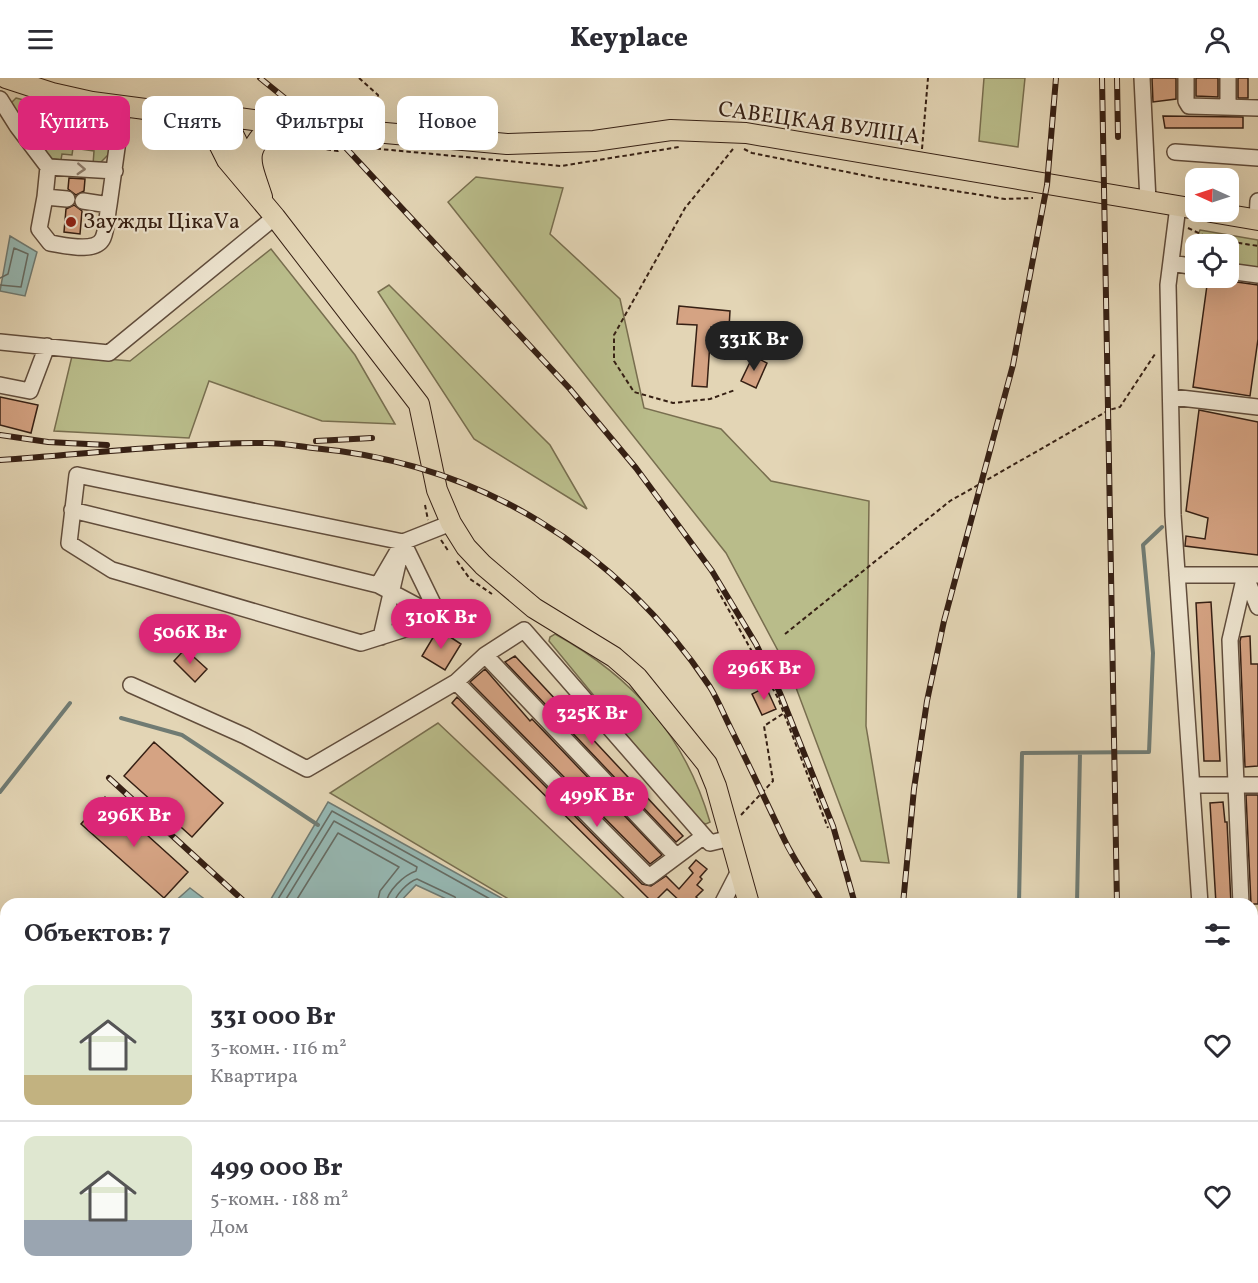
<!DOCTYPE html>
<html lang="ru">
<head>
<meta charset="utf-8">
<style>
	body { margin:0; font-family:Vollkorn,serif; background:#f7f7f7; color:#2b2b33; height:100vh; display:flex; flex-direction:column; font-size:22px; white-space:nowrap }
	* { box-sizing:border-box; margin:0 }
	p { font-size:20px; color:#7c7c81 }
	.icon { flex:none; width:33px; height:33px; fill:none; stroke:currentColor; stroke-width:2; stroke-linecap:round; stroke-linejoin:round }
	.map { position:relative; flex:1; overflow:hidden }
	.details { position:absolute; left:0px; top:820px; width:1258px; height:386px; display:flex; flex-direction:column; background:#fff; border-radius:18px 18px 0 0; box-shadow:0 6px 24px #0002 }
	.details>* { flex:none }
	.top-card { position:absolute; left:18px; top:18px; width:600px; height:54px; display:flex; gap:12px }
	.needle { width:39px; rotate:273deg }
	.buttons { position:absolute; left:1185px; top:90px; display:grid; gap:12px }
	.buttons a { display:grid; place-items:center; width:54px; height:54px; border-radius:12px; background:#fff; box-shadow:0 6px 24px #0002; font-size:30px }
	.price { position:absolute; translate:-50% -51px; padding:0 14px; border-radius:21px; background:#db2777; color:#fff; font-size:20px; line-height:39px; filter:drop-shadow(0 2px 3px #0008) }
	.price::after { content:''; position:absolute; left:50%; top:36px; width:18px; height:14px; margin-left:-9px; background:inherit; clip-path:polygon(0 0,100% 0,50% 100%) }
	.price.on { background:#222; color:#fff }
	ul { padding:0; list-style:none }
	li { display:flex; align-items:center; gap:18px; height:150px; padding:0 24px }
	li+li { border-top:2px solid #e1e1e2 }
	li span { display:grid; place-items:center; flex:none; width:168px; height:120px; border-radius:12px; color:#555 }
	li>.icon { margin-inline-start:auto }
	span .icon { width:72px; height:72px; fill:#fffc; stroke-width:1 }
	li b { font-size:26px }
	h2 { display:flex; justify-content:space-between; align-items:center; height:72px; padding:0 24px; font-size:26px }
	.tag { padding:0 21px; border-radius:12px; background:#fff; box-shadow:0 6px 24px #0002; font-size:21px; line-height:54px }
	.tag.on { background:#db2777; color:#fff }
	header { display:flex; justify-content:space-between; align-items:center; height:78px; padding:0 24px; background:#fff; font-size:27px; font-weight:800 }
	.map>svg:first-child { display:block }
	.green { fill:#b9bc8a; stroke:#786e4f; stroke-width:1.5 }
	.water { fill:#96b8b3; stroke:#707b73; stroke-width:1.5 }
	.lines { fill:none; stroke-linecap:round; stroke-linejoin:round }
	.shore { stroke:#666c64; stroke-width:1.5 }
	.stream { stroke:#707b73; stroke-width:4 }
	.building { fill:#d5a383; stroke:#362014; stroke-width:1.5 }
	.minor-casing { stroke:#614d3c; stroke-width:18 }
	.major-casing { stroke:#362014; stroke-width:22 }
	.path { stroke:#362014; stroke-width:2; stroke-dasharray:4.5 3; stroke-linecap:butt }
	.minor { stroke:#ede4cf; stroke-width:15 }
	.major { stroke:#e3d5b5; stroke-width:20 }
	.rail-casing { stroke:#362014; stroke-width:6 }
	.rail { stroke:#ede4cf; stroke-width:4; stroke-dasharray:11; stroke-linecap:butt }
	.oneway { stroke:#928272 }
	.poi-dot { fill:#8f2418; stroke:#ede4cf; stroke-width:2 }
	.labels { text-anchor:middle; dominant-baseline:central; stroke-width:4.5; stroke-linejoin:round; paint-order:stroke }
	.street-label { font-size:22px; fill:#362014; stroke:#ede4cf }
	.poi-label { font-size:22px; fill:#362014; stroke:#ede4cf; text-anchor:start }
</style>
</head>
<body>
<header><svg class="icon" aria-label="menu" viewBox="0 0 24 24"><path d="M4 6h16M4 12h16M4 18h16"/></svg>Keyplace<svg class="icon" aria-label="person" viewBox="0 0 24 24"><circle cx="12" cy="8" r="4"/><path d="M4 21q1-7 8-7t8 7"/></svg></header>
<div class="map">
<svg width="1258" height="1205" viewBox="0 0 1258 1205">
	<rect width="100%" height="100%" fill="#e3d5b5"/>
	<filter id="stains"><feTurbulence type="fractalNoise" baseFrequency=".00333" numOctaves="4"/><feColorMatrix values="0 0 0 0 .2 0 0 0 0 .09 0 0 0 0 .02 0 0 0 .5 -.17"/></filter>
	<radialGradient id="worn" r=".72"><stop offset=".6" stop-color="#630" stop-opacity="0"/><stop offset="1" stop-color="#630" stop-opacity=".3"/></radialGradient>
	<path class="green" d="M 984,0 L 1025,0 L 1018,69 L 979,63 Z
		M 16,20 L 66,33 L 104,39 L 113,51 L 111,74 L 98,87 L 93,87 L 94,73 L 73,70 L 72,77 L 62,76 L 61,82 L 48,80 L 12,30 L 12,24 Z
		M 476,99 L 563,110 L 550,156 L 620,221 L 644,330 L 721,351 L 771,403 L 869,423 L 866,648 L 889,785 L 861,783 L 792,599 L 726,475 L 448,124 Z
		M 1200,152 L 1258,162 L 1258,192 L 1229,188 L 1228,166 L 1196,166 L 1195,183 L 1188,182 Z
		M 271,171 L 355,277 L 395,346 L 322,343 L 209,303 L 189,360 L 54,353 L 72,278 L 130,283 Z
		M 389,207 L 550,367 L 587,431 L 474,361 L 378,214 Z
		M 555,556 C 633,599 685,658 710,744 L 706,746 L 697,743 L 549,563 L 550,559 Z
		M 438,645 L 630,826 L 517,826 L 330,715 Z"/>
	<path class="water" d="M 10,158 L 37,174 L 25,218 L 0,213 Z
		M 328,724 L 505,822 L 506,826 L 457,826 L 416,807 L 398,826 L 268,826 Z
		M 190,810 L 211,826 L 172,826 Z"/>
	<g class="lines">
		<path class="shore" d="M 0,200 L 8,196 L 14,170 L 28,176 L 21,209 L 0,207
			M 275,826 L 332,733 L 499,826
			M 283,826 L 334,743 L 417,789 L 416,793 C 404,797 387,813 386,826
			M 294,826 L 338,755 L 399,789 L 380,813 L 377,826
			M 394,826 C 395,817 408,804 417,801 L 455,819 L 458,826"/>
		<path class="stream" d="M 121,640 L 182,657 L 318,747
			M 0,714 L 70,625
			M 1019,826 L 1022,675 L 1149,674 L 1153,575 L 1143,467 L 1162,449
			M 1077,826 L 1080,675
			M 411,1205 L 411,1200"/>
	</g>
	<path class="building" d="M 1152,0 L 1176,0 L 1176,21 L 1153,24 Z
		M 1196,0 L 1218,0 L 1218,19 L 1196,18 Z
		M 1238,0 L 1248,0 L 1248,20 L 1238,20 Z
		M 1163,38 L 1243,39 L 1243,50 L 1165,50 Z
		M 69,100 L 85,101 L 84,113 L 76,117 L 68,111 Z
		M 74,127 L 82,133 L 80,156 L 64,154 L 66,131 Z
		M 1208,200 L 1258,207 L 1258,261 L 1250,318 L 1193,309 Z
		M 679,228 L 730,233 L 729,250 L 711,249 L 707,309 L 692,308 L 697,247 L 677,246 Z
		M 753,278 L 767,285 L 756,310 L 741,303 Z
		M 0,319 L 38,327 L 31,355 L 0,347 Z
		M 1199,332 L 1258,344 L 1258,477 L 1185,468 L 1186,458 L 1205,461 L 1208,440 L 1186,433 Z
		M 1211,524 L 1220,683 L 1204,683 L 1196,525 Z
		M 438,551 L 461,566 L 445,592 L 422,578 Z
		M 1250,558 L 1251,586 L 1258,586 L 1258,688 L 1245,689 L 1240,563 L 1241,559 Z
		M 185,571 L 207,591 L 195,604 L 174,583 Z
		M 515,578 L 683,758 L 676,764 L 505,584 Z
		M 485,591 L 530,643 L 532,641 L 662,777 L 650,786 L 470,604 Z
		M 766,609 L 776,631 L 762,637 L 752,616 Z
		M 457,619 L 642,806 L 651,808 L 666,798 L 679,811 L 693,795 L 689,790 L 696,782 L 707,791 L 700,799 L 702,801 L 697,807 L 703,812 L 696,819 L 704,826 L 683,826 L 667,811 L 653,825 L 452,625 Z
		M 154,664 L 223,725 L 192,759 L 124,698 Z
		M 1246,717 L 1258,717 L 1258,826 L 1251,826 Z
		M 105,719 L 188,794 L 164,820 L 81,746 Z
		M 1223,724 L 1225,744 L 1227,744 L 1231,826 L 1216,826 L 1210,725 Z"/>
	<g class="lines">
		<g class="minor-casing">
			<path id="minor" d="M 1142,0 L 1148,123
				M 1186,0 L 1186,23 L 1189,28 L 1258,30
				M 1228,0 L 1228,28
				M 0,21 L 17,48 L 48,89 L 45,119 L 67,121
				M 1175,74 L 1258,80
				M 48,89 L 115,93
				M 45,119 L 39,151 L 50,165 C 64,167 96,176 103,160 C 107,151 107,137 109,127
				M 83,123 L 109,127 L 123,27
				M 1178,128 L 1168,207 L 1173,437 L 1200,826
				M 1257,142 L 1258,123
				M 1171,185 L 1196,189
				M 1228,193 L 1258,197
				M 0,264 L 109,275 L 275,139
				M 0,307 L 30,313 L 47,268
				M 1172,319 L 1258,329
				M 77,397 L 403,464 L 440,540 L 361,565 L 112,492 L 69,465 Z
				M 72,432 L 378,507 L 440,540
				M 1177,497 L 1258,497
				M 1245,497 L 1258,529
				M 378,507 L 403,464 L 451,445
				M 381,559 L 399,481
				M 485,577 L 676,778
				M 456,604 L 649,799 L 704,758
				M 131,607 L 245,658 L 307,691 L 456,604 L 485,577 L 524,552 L 710,765 L 731,760
				M 1192,707 L 1258,707
				M 722,826 L 739,793
				M 1241,826 L 1230,562 L 1245,497
				M 1252,1019 L 1258,1020
				M 1226,1200 L 1226,1205
				M 552,1205 L 557,1200"/>
		</g>
		<g class="major-casing">
			<path id="major" d="M 6,0 L 52,15 L 92,24 L 168,34 L 216,37 L 275,45 L 507,66 L 594,63 L 671,52 L 746,55 L 1196,131
				M 183,37 L 193,40 L 219,66 L 227,82 L 275,139 L 419,326 L 437,412 L 451,445 L 466,469 L 483,487 L 534,530 L 614,579 L 637,599 L 707,686 L 716,708 L 749,826
				M 216,37 L 229,48 L 250,90
				M 262,119 C 250,82 242,73 275,45
				M 1211,134 L 1258,142
				M 850,1200 L 852,1205"/>
		</g>
		<path class="path" d="M 359,0 L 378,17 L 380,39
			M 32,46 L 106,59
			M 282,65 L 338,73 L 346,68
			M 369,70 L 561,88 L 679,69
			M 733,71 L 685,130 L 614,257 L 614,283 L 634,314 L 673,325 L 710,321 L 735,312
			M 744,71 L 752,75 L 882,101 L 1005,121 L 1033,120
			M 922,71 L 928,0
			M 1188,150 L 1209,160 L 1258,168
			M 425,427 L 428,442
			M 441,462 L 449,474
			M 457,483 L 470,501 L 492,516
			M 717,511 L 778,620 L 828,750
			M 785,556 L 950,423 L 1109,332 L 1120,329 L 1155,276
			M 741,737 L 773,703 L 764,648 L 784,635"/>
		<use href="#minor" class="minor"/>
		<use href="#major" class="major"/>
		<g class="rail-casing">
			<path id="rail" d="M 260,0 L 345,69 L 570,311 L 636,390 L 712,493 L 756,566 L 780,615 L 833,748 L 855,826
				M 1102,0 L 1117,826
				M 1117,0 L 1118,59
				M 0,357 L 48,364 L 107,367
				M 316,363 L 372,360
				M 0,382 C 88,376 177,365 266,365 C 281,365 297,368 313,370 C 479,385 617,470 710,609 C 718,622 724,637 731,651 C 749,687 766,723 783,759 C 794,782 809,804 823,826
				M 109,700 L 247,826
				M 903,826 L 914,711 L 927,623 L 944,543 L 1013,287 L 1047,107 L 1056,0
				M 630,1200 L 635,1205
				M 647,1200 L 651,1205
				M 906,1200 L 907,1205
				M 925,1200 L 926,1205
				M 1124,1200 L 1124,1205"/>
		</g>
		<use href="#rail" class="rail"/>
	</g>
	<defs><path id="oneway-chevron" d="M-2-3.5L2.5 0L-2 3.5" fill="none" stroke-width="1.6" stroke-linecap="round" stroke-linejoin="round" transform="scale(1.5)"/></defs>
	<use class="oneway" href="#oneway-chevron" transform="translate(81 91) rotate(3)"/>
	<circle class="poi-dot" cx="71" cy="144" r="6"/>
	<g class="labels">
		<g class="street-label">
			<text transform="translate(819 46) rotate(8)">САВЕЦКАЯ ВУЛІЦА</text>
		</g>
		<g class="poi-label">
			<text x="83" y="144">Заужды ЦікаVа</text>
		</g>
	</g>
	<rect width="100%" height="100%" filter="url(#stains)"/>
	<rect width="100%" height="100%" fill="url(#worn)"/>
</svg>
<div class="buttons">
<a><svg class="needle" viewBox="-14 -14 28 28"><path d="M0-13l5 13h-10z" fill="#e53935"/><path d="M0 13l5-13h-10z" fill="#7c7c81"/></svg></a>
<a><svg class="icon" aria-label="locate" viewBox="0 0 24 24"><circle cx="12" cy="12" r="6"/><path d="M12 2v4M12 18v4M2 12h4M18 12h4"/></svg></a>
</div>
<b class="price on" style="left:754px;top:294px">331K Br</b>
<b class="price" style="left:441px;top:572px">310K Br</b>
<b class="price" style="left:190px;top:587px">506K Br</b>
<b class="price" style="left:764px;top:623px">296K Br</b>
<b class="price" style="left:592px;top:668px">325K Br</b>
<b class="price" style="left:597px;top:750px">499K Br</b>
<b class="price" style="left:134px;top:770px">296K Br</b>
<div class="top-card">
<a class="tag on">Купить</a>
<a class="tag">Снять</a>
<a class="tag">Фильтры</a>
<a class="tag">Новое</a>
</div>
<section class="details">
<h2>Объектов: 7<svg class="icon" aria-label="filters" viewBox="0 0 24 24"><path d="M4 7h16M4 17h16"/><circle cx="9" cy="7" r="2"/><circle cx="15" cy="17" r="2"/></svg></h2>
<ul>
<li><span style="background:linear-gradient(#dfe7d0 75%,#c2b280 0)"><svg class="icon" aria-label="home" viewBox="0 0 24 24"><path d="M3 11l9-7 9 7M6 9v11h12V9"/></svg></span><div><b>331 000 Br</b><p>3-комн. · 116 m²</p><p>Квартира</p></div><svg class="icon" aria-label="heart" viewBox="0 0 24 24"><path d="M12 20l-8-8c-3-5 5-10 8-4 3-6 11-1 8 4z"/></svg></li>
<li><span style="background:linear-gradient(#dfe7d0 70%,#9aa5b1 0)"><svg class="icon" aria-label="home" viewBox="0 0 24 24"><path d="M3 11l9-7 9 7M6 9v11h12V9"/></svg></span><div><b>499 000 Br</b><p>5-комн. · 188 m²</p><p>Дом</p></div><svg class="icon" aria-label="heart" viewBox="0 0 24 24"><path d="M12 20l-8-8c-3-5 5-10 8-4 3-6 11-1 8 4z"/></svg></li>
</ul>
</section>
</div>
</body>
</html>
